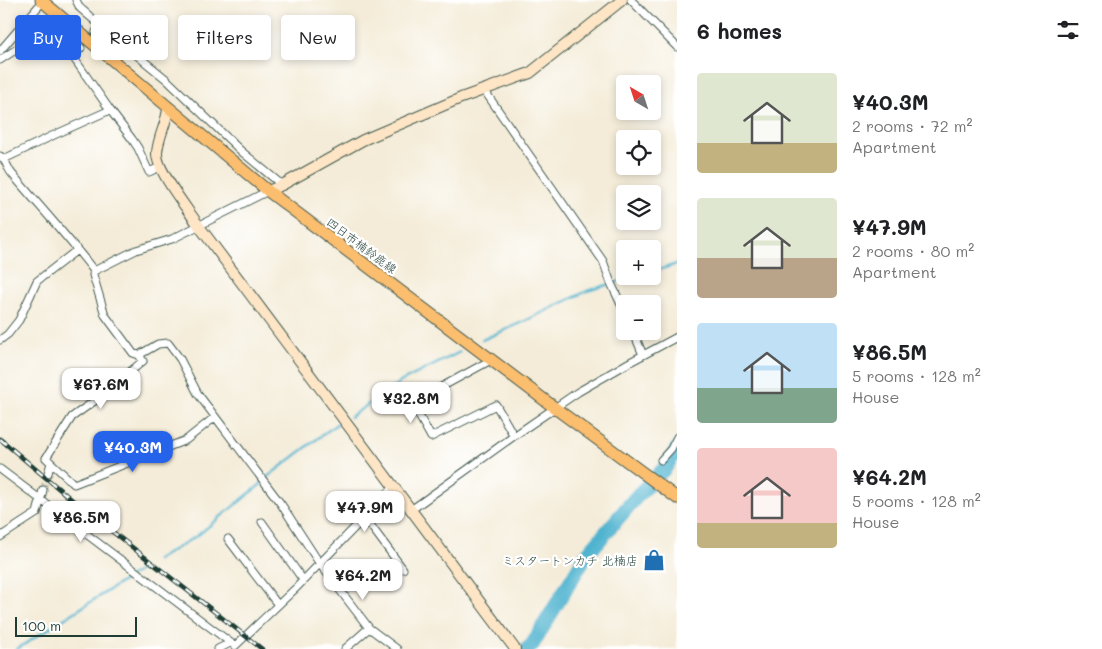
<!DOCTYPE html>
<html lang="en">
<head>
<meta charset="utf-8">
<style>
	body { margin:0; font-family:Mali,"Klee One",sans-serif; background:#f2f2f2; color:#202124; height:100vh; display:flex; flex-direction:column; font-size:19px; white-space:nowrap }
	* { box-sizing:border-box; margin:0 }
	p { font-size:16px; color:#757577 }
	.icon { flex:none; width:28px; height:28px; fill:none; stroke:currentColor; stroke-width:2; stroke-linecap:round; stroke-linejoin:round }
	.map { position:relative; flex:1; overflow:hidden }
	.panel { display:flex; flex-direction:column; background:#fff; width:425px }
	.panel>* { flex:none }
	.top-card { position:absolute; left:15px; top:15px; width:475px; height:45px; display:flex; gap:10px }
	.needle { width:32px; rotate:321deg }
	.controls { position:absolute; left:616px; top:75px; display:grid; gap:10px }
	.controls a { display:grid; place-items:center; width:45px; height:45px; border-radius:5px; background:#fff; box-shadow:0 2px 8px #0003; font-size:25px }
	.scale { position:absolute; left:15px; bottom:12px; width:122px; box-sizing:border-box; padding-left:5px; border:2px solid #1f3d34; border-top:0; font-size:14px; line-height:18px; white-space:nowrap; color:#1f3d34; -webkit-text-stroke:4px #fff; paint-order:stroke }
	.price { position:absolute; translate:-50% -42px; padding:0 11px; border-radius:10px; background:#fff; color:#222; font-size:16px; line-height:32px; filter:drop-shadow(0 1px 2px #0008) }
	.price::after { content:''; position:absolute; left:50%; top:30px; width:15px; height:11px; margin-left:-8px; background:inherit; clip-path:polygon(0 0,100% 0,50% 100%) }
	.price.selected { background:#2563eb; color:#fff }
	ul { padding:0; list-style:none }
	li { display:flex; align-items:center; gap:15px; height:125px; padding:0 20px }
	li span { display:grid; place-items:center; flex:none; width:140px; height:100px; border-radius:5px; color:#555 }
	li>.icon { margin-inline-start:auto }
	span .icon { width:60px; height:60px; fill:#fffc; stroke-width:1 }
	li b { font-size:21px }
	h2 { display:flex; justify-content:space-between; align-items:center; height:60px; padding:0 20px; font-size:21px }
	.pill { padding:0 18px; border-radius:5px; background:#fff; box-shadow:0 2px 8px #0003; font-size:18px; line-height:45px }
	.pill.selected { background:#2563eb; color:#fff }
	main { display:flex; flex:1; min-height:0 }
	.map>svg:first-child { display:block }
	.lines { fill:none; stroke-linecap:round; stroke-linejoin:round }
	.stream { stroke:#50b3cf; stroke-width:2.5 }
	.river { stroke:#50b3cf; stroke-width:15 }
	.street-tunnel { stroke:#c9c9b7; stroke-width:7; stroke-dasharray:7 3.5; stroke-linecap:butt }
	.street-casing { stroke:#3f574d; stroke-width:9 }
	.secondary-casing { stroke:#3f574d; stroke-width:12 }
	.primary-casing { stroke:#3f574d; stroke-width:13 }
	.street { stroke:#fff; stroke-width:7 }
	.secondary { stroke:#fde5c5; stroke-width:10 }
	.primary { stroke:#fbbd6e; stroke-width:11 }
	.rail-casing { stroke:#1f3d34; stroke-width:4.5 }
	.rail { stroke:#fff; stroke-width:2.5; stroke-dasharray:8; stroke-linecap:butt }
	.labels { text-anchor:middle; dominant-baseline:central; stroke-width:4.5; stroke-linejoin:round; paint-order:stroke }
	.street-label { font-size:12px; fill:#1f3d34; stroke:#fff }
	.poi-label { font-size:12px; fill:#1f3d34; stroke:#fff; text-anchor:end }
</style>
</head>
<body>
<main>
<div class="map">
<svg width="677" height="649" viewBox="0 0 677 649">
	<rect width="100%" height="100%" fill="#fff"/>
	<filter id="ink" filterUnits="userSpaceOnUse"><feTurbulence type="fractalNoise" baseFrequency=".02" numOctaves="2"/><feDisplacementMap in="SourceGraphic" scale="10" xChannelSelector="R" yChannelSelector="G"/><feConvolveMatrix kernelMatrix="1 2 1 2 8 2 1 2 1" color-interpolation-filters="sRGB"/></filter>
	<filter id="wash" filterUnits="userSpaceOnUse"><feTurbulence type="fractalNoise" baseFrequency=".0096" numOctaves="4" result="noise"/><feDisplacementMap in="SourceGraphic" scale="20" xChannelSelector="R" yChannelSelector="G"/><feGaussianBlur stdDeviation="1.12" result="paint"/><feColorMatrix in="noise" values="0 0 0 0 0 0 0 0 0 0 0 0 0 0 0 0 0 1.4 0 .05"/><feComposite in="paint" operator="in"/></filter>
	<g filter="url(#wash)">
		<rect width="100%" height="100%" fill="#f4ecd8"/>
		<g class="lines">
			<path class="stream" d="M 652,272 L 677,264
				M 482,340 L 523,322 L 587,291 L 637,276
				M 350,417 L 402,381 L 460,352
				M 157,560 L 198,535 L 260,485 L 266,478 L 338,423
				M 17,649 L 142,569"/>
			<path class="river" d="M 527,649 L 532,645 L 585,557 L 637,496 L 665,468 L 677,449"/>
		</g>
	</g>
	<g filter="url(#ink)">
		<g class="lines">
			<path class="street-tunnel" d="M 43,490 L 48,473"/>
			<g class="street-casing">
				<path id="street" d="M 76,0 L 80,8 L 101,26 L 96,32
					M 631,0 L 677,47
					M 101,26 L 166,79 L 241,151 L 282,185
					M 0,51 L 44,0
					M 73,57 L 81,48
					M 0,60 L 38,35 L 43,32 L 48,33 L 55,38 L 73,57 L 110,110 L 132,139 L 138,148 L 149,172 L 160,167
					M 484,90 L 603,261 L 611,283 L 625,313
					M 0,156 C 7,160 7,169 13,175 C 40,207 69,238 94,271 L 93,275 L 105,315 L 133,353 L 139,355
					M 4,159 L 54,135 L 110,110
					M 94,271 L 136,250 L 172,239 L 268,191
					M 633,331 L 643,355
					M 0,340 L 8,334 L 19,320 L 37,281 L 77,250
					M 491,360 L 412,403 L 431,437 L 496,405 L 514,436
					M 215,417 L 186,440 L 74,484 L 46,458 L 72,417 L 100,397 L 143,361 L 139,355 L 158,344 L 168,343 L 180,359 L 198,394 L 281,504 L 320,564 L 369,628 L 397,649
					M 661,460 L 671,449 L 677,437
					M 0,469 L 235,646 L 296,588 L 394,487
					M 48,473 L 51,463
					M 411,510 L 514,436 L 578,392 L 630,362 L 677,337
					M 365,518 L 403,569
					M 262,522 L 303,580
					M 0,537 L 37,513 L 43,490
					M 228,539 L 278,605
					M 218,649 L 230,643
					M 345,649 L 369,628"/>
			</g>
			<g class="secondary-casing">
				<path id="secondary" d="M 168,108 C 167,123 158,137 157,153 C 156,170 189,211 199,226 L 515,649
					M 268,191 L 282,185 L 363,140 L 461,98 L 530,73 L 622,0"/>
			</g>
			<g class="primary-casing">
				<path id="primary" d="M 41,0 L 268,191 L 555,408 L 677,498"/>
			</g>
			<use href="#street" class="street"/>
			<use href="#secondary" class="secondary"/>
			<use href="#primary" class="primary"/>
			<g class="rail-casing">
				<path id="rail" d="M 0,439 L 77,504 L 262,649"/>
			</g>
			<use href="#rail" class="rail"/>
		</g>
	</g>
	<defs>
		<g id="shop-bare" transform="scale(1.725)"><path d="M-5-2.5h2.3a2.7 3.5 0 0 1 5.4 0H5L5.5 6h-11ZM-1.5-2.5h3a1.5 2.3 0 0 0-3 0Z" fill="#1f6fb2" stroke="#fff" stroke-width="2.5" paint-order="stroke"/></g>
	</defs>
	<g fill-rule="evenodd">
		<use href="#shop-bare" x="654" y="560"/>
	</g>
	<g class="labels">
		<g class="street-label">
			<text transform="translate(362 245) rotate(37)">四日市楠鈴鹿線</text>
		</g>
		<g class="poi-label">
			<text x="638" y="560">ミスタートンカチ 北楠店</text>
		</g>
	</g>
</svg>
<div class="controls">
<a><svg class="needle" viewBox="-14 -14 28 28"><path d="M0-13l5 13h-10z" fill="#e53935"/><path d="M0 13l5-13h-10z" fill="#757577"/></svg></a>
<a><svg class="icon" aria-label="locate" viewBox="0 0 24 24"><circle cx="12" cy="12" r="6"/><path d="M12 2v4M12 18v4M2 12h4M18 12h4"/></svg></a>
<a><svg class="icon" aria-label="layers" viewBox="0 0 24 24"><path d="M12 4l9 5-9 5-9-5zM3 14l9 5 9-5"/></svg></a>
<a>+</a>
<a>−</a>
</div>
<div class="scale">100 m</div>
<b class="price" style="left:101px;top:410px">¥67.6M</b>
<b class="price" style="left:411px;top:424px">¥32.8M</b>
<b class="price selected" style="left:133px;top:473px">¥40.3M</b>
<b class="price" style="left:365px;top:533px">¥47.9M</b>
<b class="price" style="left:81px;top:543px">¥86.5M</b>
<b class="price" style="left:363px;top:601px">¥64.2M</b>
<div class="top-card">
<a class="pill selected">Buy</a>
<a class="pill">Rent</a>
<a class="pill">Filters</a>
<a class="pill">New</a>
</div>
</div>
<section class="panel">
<h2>6 homes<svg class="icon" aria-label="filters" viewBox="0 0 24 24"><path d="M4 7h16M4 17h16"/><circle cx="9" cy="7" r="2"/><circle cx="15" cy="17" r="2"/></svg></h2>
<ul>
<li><span style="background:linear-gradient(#dfe7d0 70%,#c2b280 0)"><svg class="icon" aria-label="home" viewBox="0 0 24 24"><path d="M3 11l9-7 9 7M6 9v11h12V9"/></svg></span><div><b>¥40.3M</b><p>2 rooms · 72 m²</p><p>Apartment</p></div></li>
<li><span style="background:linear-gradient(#dfe7d0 60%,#b9a48a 0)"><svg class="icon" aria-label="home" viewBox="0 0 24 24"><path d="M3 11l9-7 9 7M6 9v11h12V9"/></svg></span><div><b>¥47.9M</b><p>2 rooms · 80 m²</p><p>Apartment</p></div></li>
<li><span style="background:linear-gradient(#bfe0f5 65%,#7fa58c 0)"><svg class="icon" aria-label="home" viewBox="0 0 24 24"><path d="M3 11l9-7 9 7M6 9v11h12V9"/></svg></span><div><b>¥86.5M</b><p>5 rooms · 128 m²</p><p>House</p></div></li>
<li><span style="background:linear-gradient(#f6c9c9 75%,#c2b280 0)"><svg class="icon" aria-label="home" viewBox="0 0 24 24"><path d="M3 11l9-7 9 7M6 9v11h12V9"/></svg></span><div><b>¥64.2M</b><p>5 rooms · 128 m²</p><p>House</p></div></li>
</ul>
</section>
</main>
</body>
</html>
